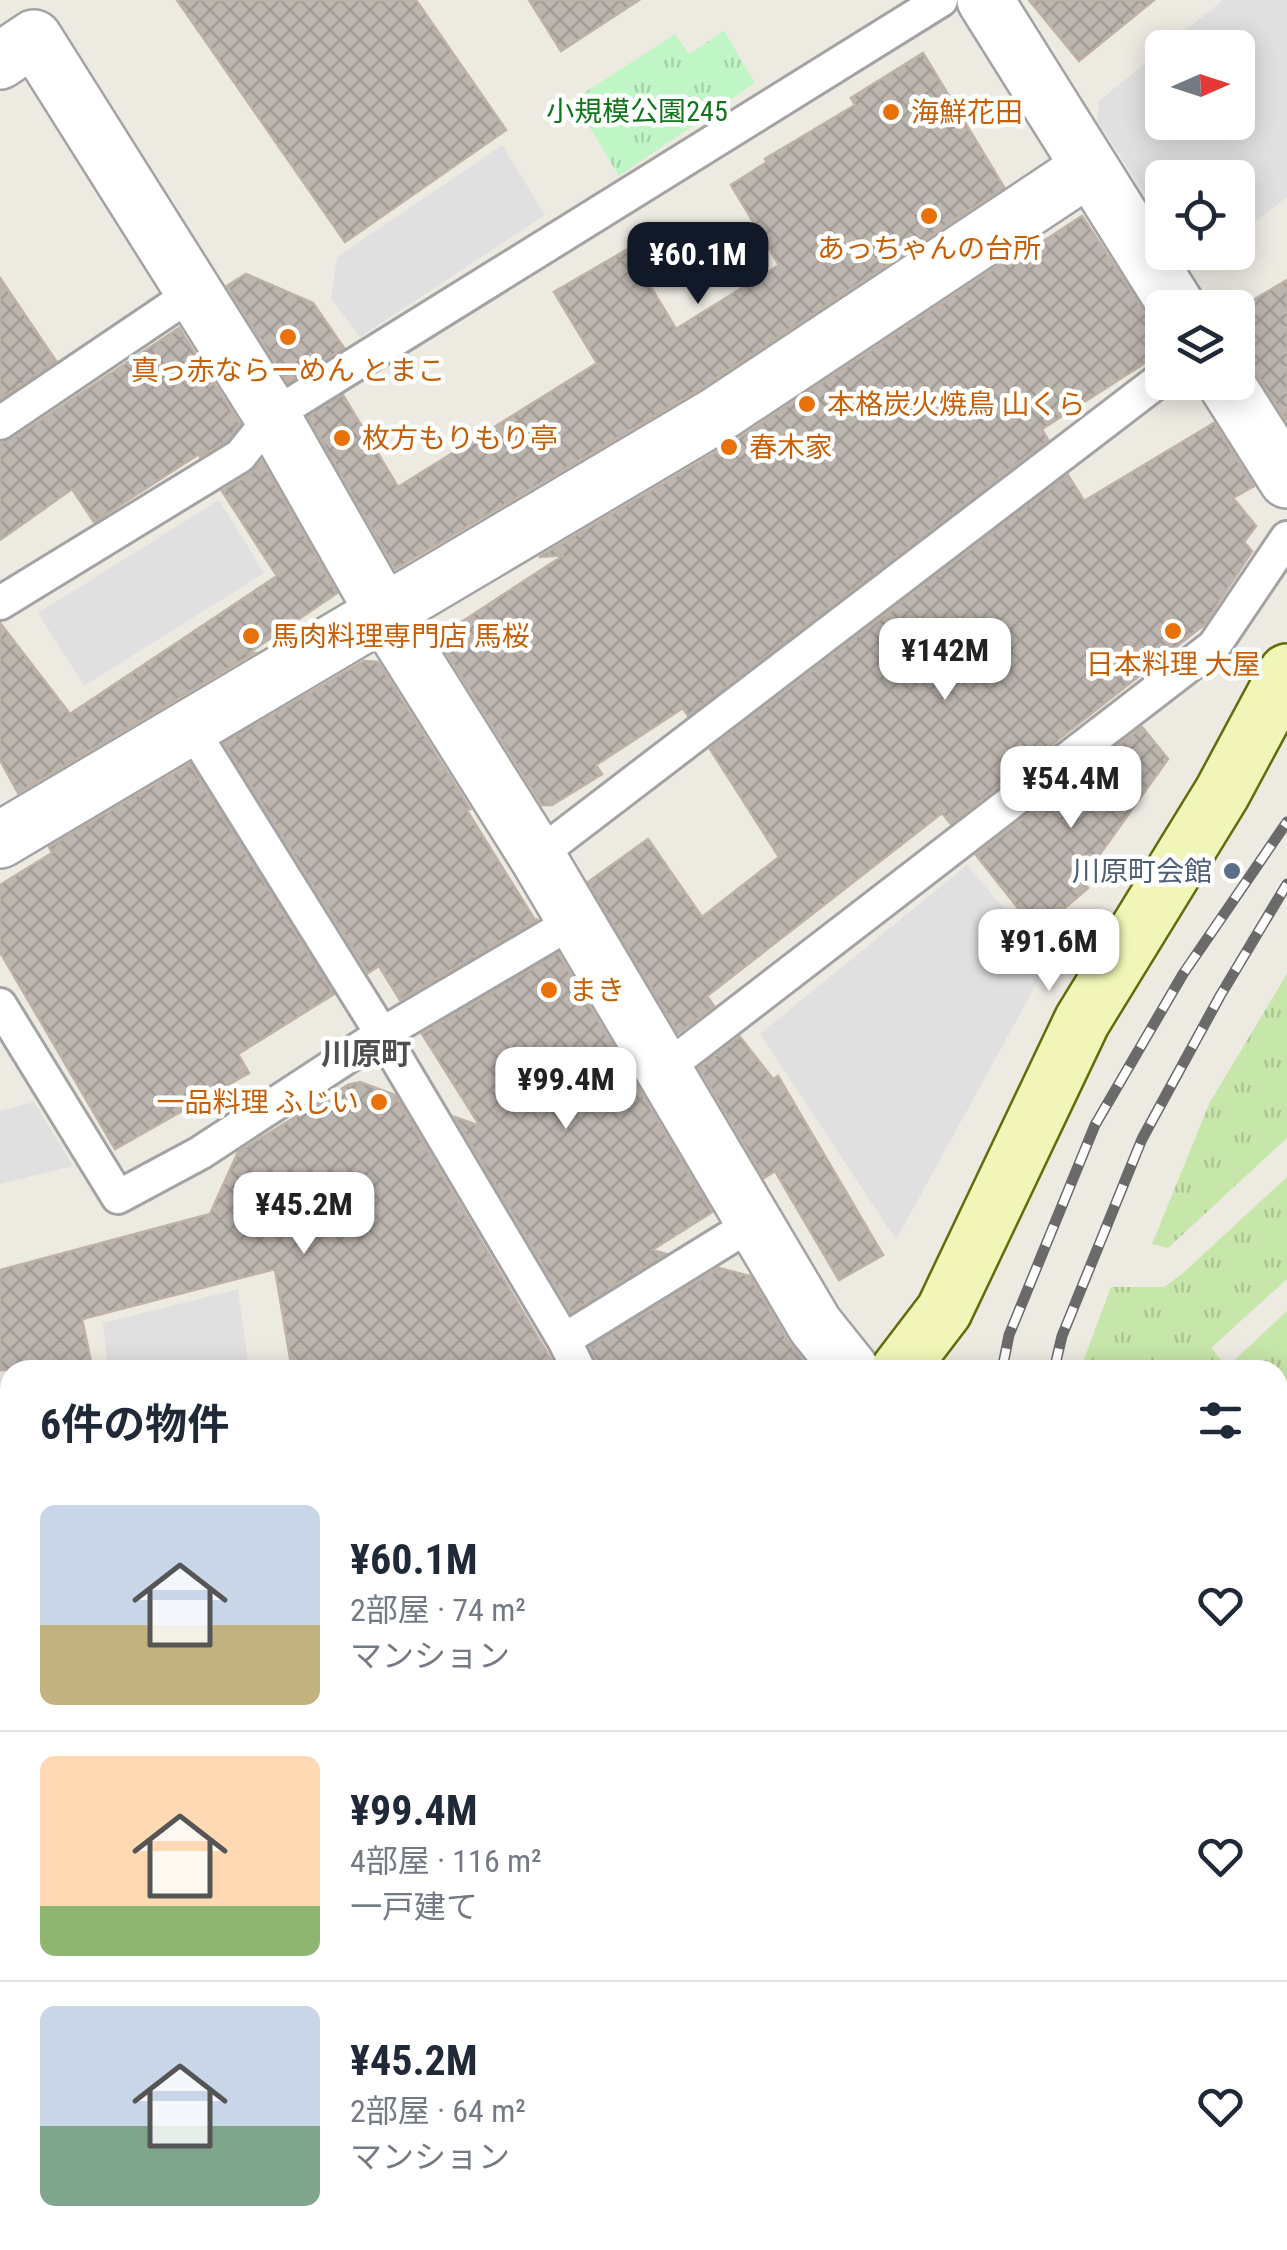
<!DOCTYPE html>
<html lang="ja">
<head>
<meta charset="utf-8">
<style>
	body { margin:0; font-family:"Roboto Condensed","Noto Sans JP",sans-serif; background:#f2f2f3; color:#1f2937; height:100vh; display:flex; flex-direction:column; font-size:38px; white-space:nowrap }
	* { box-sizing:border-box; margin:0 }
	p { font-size:32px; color:#747a83 }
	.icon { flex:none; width:55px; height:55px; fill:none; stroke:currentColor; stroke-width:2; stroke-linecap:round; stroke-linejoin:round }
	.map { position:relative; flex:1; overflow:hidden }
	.sheet { position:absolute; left:0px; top:1360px; width:1288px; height:890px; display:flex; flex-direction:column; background:#fff; border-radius:30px 30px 0 0; box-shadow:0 5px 25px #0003 }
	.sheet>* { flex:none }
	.needle { width:65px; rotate:87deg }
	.fabs { position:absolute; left:1145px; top:30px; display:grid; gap:20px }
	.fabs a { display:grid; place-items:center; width:110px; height:110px; border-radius:15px; background:#fff; box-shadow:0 5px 25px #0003; font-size:50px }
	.price { position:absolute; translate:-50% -85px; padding:0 22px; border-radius:20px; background:#fff; color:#222; font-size:32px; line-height:65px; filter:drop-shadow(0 2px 5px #0008) }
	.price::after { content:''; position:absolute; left:50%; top:60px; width:30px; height:22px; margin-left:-15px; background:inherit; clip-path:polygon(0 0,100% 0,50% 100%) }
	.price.current { background:#111827; color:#fff }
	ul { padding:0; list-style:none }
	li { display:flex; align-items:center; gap:30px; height:250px; padding:0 40px }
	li+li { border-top:2px solid #e0e1e3 }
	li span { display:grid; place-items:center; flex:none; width:280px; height:200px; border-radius:15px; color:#555 }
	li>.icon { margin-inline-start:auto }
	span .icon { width:120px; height:120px; fill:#fffc; stroke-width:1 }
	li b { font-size:42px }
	h2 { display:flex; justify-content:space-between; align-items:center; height:120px; padding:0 40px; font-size:42px }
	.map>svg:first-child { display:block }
	.grass { fill:url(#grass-tufts) }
	.park { fill:url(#park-tufts) }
	.parking { fill:#e0e0e0 }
	.plaza { fill:url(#plaza-grid) }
	.water { fill:url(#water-rules) }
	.building { fill:url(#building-cross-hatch); stroke:#beb1a6; stroke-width:2.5 }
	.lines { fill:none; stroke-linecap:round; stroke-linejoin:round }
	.lane-casing { stroke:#a3a3a3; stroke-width:38 }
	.street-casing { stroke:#a3a3a3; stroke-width:60 }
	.secondary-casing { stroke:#606d0a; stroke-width:60 }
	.lane { stroke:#fff; stroke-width:32 }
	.street { stroke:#fff; stroke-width:55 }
	.secondary { stroke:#f1f6b8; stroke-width:55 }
	.rail-casing { stroke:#6a6a6a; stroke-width:11 }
	.rail { stroke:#fff; stroke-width:8; stroke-dasharray:22; stroke-linecap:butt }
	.food-dot { fill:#e8710a; stroke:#fff; stroke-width:4 }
	.service-dot { fill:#5c6f8a; stroke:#fff; stroke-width:4 }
	.labels { text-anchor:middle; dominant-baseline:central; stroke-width:9; stroke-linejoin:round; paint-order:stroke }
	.park-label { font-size:28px; fill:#10751b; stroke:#fff }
	.food-label { font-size:28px; fill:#c56008; stroke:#fff; text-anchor:start }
	.service-label { font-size:28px; fill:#4e5e75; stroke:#fff; text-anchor:end }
	.neighbourhood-label { font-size:30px; font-weight:bold; fill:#4f4f4f; stroke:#fff }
</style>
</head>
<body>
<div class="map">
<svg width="1287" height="2250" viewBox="0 0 1287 2250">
	<defs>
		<pattern id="grass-tufts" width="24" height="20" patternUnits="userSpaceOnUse" patternTransform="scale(2.5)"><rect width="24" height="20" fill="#c6e6aa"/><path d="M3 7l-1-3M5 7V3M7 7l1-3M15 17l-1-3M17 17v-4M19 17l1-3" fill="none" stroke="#aac592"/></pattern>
		<pattern id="park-tufts" width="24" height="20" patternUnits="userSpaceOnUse" patternTransform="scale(2.5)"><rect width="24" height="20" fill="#c0f6c6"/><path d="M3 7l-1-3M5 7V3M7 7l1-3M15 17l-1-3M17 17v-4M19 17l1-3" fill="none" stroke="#a4d2aa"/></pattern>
		<pattern id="plaza-grid" width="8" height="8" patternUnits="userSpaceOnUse" patternTransform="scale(2.5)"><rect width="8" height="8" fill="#d7d7e3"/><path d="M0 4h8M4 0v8" fill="none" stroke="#b8b8c2"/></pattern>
		<pattern id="water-rules" width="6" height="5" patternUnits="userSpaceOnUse" patternTransform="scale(2.5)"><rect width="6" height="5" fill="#a4ccd9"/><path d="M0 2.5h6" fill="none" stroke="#8dafba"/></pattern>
		<pattern id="building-cross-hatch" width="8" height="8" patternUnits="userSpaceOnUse" patternTransform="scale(2.5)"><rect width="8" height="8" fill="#bdb6af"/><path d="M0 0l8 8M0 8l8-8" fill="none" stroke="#a29c96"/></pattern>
	</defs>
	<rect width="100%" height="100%" fill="#edeae2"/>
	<path class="grass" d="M 1287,974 L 1287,1138 L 1168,1248 L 1152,1244 L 1210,1102 Z
		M 1287,1177 L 1287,1279 L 1211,1348 L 1227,1367 L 1287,1311 L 1287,1506 L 1278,1516 L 1278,1370 L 1080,1370 L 1111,1287 L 1164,1287 L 1182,1274 Z"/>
	<path class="park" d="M 724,31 L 755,83 L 619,176 L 573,100 L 675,34 L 689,54 Z
		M 1287,1827 L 1287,2141 L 1278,2124 L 1278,1836 Z"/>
	<path class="parking" d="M 1223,0 L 1287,0 L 1287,197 L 1238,235 L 1238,178 L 1162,178 L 1162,219 L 1097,121 L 1099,101 L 1162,49 L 1162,122 L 1238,122 L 1238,48 L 1165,47 Z
		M 502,145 L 545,215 L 360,337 L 331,298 L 337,257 Z
		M 219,500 L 264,573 L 84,686 L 38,613 Z
		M 967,865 L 1049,961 L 896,1240 L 760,1034 Z
		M 34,1102 L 73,1166 L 0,1184 L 0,1111 Z
		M 238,1289 L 249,1370 L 108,1370 L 103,1323 Z"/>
	<path class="plaza" d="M 313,2240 L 489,2240 L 467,2250 L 292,2250 Z"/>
	<path class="water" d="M 1287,1557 L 1287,1723 L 1278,1729 L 1278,1563 Z
		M 10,2216 L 10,2240 L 240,2240 L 220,2250 L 0,2250 L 0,2221 Z"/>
	<path class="building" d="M 177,0 L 416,0 L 506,130 L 345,242 Z
		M 529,0 L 639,0 L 561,51 Z
		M 1029,0 L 1154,0 L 1079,61 Z
		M 923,53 L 1004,187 L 700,389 L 395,569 L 308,417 L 343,395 L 398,487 L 597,363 L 554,292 L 628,249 L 676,329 L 779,265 L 731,185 L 767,162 L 765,159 L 855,105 L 851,98 Z
		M 1082,216 L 1162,338 L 1162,352 L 1042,429 L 1048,440 L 688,716 L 683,708 L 596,765 L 602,774 L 552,805 L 542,805 L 437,638 L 564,555 L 539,557 L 733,442 L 1037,240 L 1039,244 Z
		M 246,274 L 313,303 L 344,348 L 288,383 L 227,286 Z
		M 0,278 L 56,361 L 0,399 Z
		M 1287,280 L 1287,422 L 1251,365 L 1238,354 L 1238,309 Z
		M 179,328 L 240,424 L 227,441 L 200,457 L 199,454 L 94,522 L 72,489 L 0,540 L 0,443 L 11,440 Z
		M 1214,423 L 1254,486 L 1233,498 L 1256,526 L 1244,542 L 1252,551 L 1204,625 L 951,824 L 942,813 L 707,996 L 714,1006 L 678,1033 L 588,882 L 648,839 L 702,917 L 779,857 L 710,749 L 1068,475 L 1084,501 Z
		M 262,461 L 337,593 L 249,653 L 254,653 L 18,793 L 0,760 L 0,623 L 70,714 L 277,576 L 222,491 L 251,473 Z
		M 364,661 L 378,662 L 470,809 L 466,809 L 535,920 L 538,919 L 400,1000 L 379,966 L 368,973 L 224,743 Z
		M 1142,727 L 1168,759 L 1082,879 L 1088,888 L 1037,932 L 976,855 Z
		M 190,764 L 334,994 L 238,1054 L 249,1073 L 115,1149 L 0,952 L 0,885 L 52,853 L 49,847 Z
		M 558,953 L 712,1212 L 652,1250 L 666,1254 L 571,1312 L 455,1117 L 480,1126 L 422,1034 Z
		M 740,1037 L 773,1079 L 778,1076 L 883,1255 L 839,1280 L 775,1171 L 764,1178 L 699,1068 Z
		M 360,1082 L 395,1095 L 557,1370 L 292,1370 L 275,1269 L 82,1319 L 91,1362 L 50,1370 L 0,1370 L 0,1270 L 210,1214 L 238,1152 L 348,1085 Z
		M 719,1268 L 750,1276 L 788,1341 L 811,1370 L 599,1370 L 590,1347 Z"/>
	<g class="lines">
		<g class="lane-casing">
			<path id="lane" d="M 0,423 L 194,292
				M 0,603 L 240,456 L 272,416 L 941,0
				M 191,728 L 382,1034 L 564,1340
				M 537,856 L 1162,378
				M 0,1005 L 118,1197 L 200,1153 L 382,1034 L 574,921
				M 665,1069 L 1214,646 L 1287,538
				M 579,1370 L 564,1340 L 753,1223"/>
		</g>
		<g class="street-casing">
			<path id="street" d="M 985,0 L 1178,308
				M 0,61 L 34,38 L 272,416 L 383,611 L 537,856 L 815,1325 L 851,1370
				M 1225,382 L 1287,480
				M 0,840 L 717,415 L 1089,168
				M 0,1790 L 10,1785"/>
		</g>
		<g class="secondary-casing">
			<path id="secondary" d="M 899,1370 L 944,1311 L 1082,1021 L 1222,793 L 1287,672"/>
		</g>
		<use href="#lane" class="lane"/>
		<use href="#street" class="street"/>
		<use href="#secondary" class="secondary"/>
		<g class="rail-casing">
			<path id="rail" d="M 1002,1370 L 1009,1335 L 1095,1125 L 1183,974 L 1287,822
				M 1054,1370 L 1062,1336 L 1142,1139 L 1220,996 L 1287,884
				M 775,2250 L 778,2240
				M 821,2250 L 824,2240"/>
		</g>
		<use href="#rail" class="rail"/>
	</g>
	<g class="food-dot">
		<circle cx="891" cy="112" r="10"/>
		<circle cx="929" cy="216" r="10"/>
		<circle cx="288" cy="337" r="10"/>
		<circle cx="807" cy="404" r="10"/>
		<circle cx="342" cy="438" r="10"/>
		<circle cx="729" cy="447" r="10"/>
		<circle cx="1173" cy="631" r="10"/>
		<circle cx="251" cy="636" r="10"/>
		<circle cx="549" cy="990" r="10"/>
		<circle cx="379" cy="1102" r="10"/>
	</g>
	<circle class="service-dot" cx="1232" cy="871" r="10"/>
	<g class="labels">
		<g class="park-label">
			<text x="637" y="111">小規模公園245</text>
		</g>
		<g class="food-label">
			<text x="911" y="112">海鮮花田</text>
			<text x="929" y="248" text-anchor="middle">あっちゃんの台所</text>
			<text x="288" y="370" text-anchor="middle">真っ赤ならーめん とまこ</text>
			<text x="827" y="404">本格炭火焼鳥 山くら</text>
			<text x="362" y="438">枚方もりもり亭</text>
			<text x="749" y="447">春木家</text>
			<text x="271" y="636">馬肉料理専門店 馬桜</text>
			<text x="1173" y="664" text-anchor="middle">日本料理 大屋</text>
			<text x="569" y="990">まき</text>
			<text x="359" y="1102" text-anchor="end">一品料理 ふじい</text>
		</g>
		<g class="service-label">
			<text x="1212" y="871">川原町会館</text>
		</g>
		<g class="neighbourhood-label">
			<text x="366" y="1053">川原町</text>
		</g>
	</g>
</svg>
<div class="fabs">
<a><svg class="needle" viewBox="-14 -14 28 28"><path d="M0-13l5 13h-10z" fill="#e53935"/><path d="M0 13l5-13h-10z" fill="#747a83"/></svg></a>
<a><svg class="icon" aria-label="locate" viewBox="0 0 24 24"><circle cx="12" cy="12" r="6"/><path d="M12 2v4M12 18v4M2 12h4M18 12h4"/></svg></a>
<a><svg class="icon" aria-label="layers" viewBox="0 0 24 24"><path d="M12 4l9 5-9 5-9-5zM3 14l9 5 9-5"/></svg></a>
</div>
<b class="price current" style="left:698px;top:307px">¥60.1M</b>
<b class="price" style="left:945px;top:703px">¥142M</b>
<b class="price" style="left:1071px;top:831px">¥54.4M</b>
<b class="price" style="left:1049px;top:994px">¥91.6M</b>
<b class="price" style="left:566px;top:1132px">¥99.4M</b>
<b class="price" style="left:304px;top:1257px">¥45.2M</b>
<section class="sheet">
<h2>6件の物件<svg class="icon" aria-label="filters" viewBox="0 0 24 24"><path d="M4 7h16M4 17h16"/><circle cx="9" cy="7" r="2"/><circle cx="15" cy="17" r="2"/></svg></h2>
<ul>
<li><span style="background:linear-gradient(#c9d6e8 60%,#c2b280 0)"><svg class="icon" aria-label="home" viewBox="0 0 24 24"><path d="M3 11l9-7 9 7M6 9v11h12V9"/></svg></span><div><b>¥60.1M</b><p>2部屋 · 74 m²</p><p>マンション</p></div><svg class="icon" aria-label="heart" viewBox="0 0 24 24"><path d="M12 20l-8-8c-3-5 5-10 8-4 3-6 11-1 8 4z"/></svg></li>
<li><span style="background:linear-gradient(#ffd9b3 75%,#8fb573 0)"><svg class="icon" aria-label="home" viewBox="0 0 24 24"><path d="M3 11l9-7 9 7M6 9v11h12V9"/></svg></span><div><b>¥99.4M</b><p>4部屋 · 116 m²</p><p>一戸建て</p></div><svg class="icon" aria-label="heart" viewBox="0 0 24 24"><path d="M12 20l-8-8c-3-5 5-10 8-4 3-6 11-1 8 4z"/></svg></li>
<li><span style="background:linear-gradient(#c9d6e8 60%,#7fa58c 0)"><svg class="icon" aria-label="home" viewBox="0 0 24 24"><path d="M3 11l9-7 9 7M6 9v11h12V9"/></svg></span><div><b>¥45.2M</b><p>2部屋 · 64 m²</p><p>マンション</p></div><svg class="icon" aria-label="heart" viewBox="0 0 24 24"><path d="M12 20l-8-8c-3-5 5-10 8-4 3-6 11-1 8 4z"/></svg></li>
</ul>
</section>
</div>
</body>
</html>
